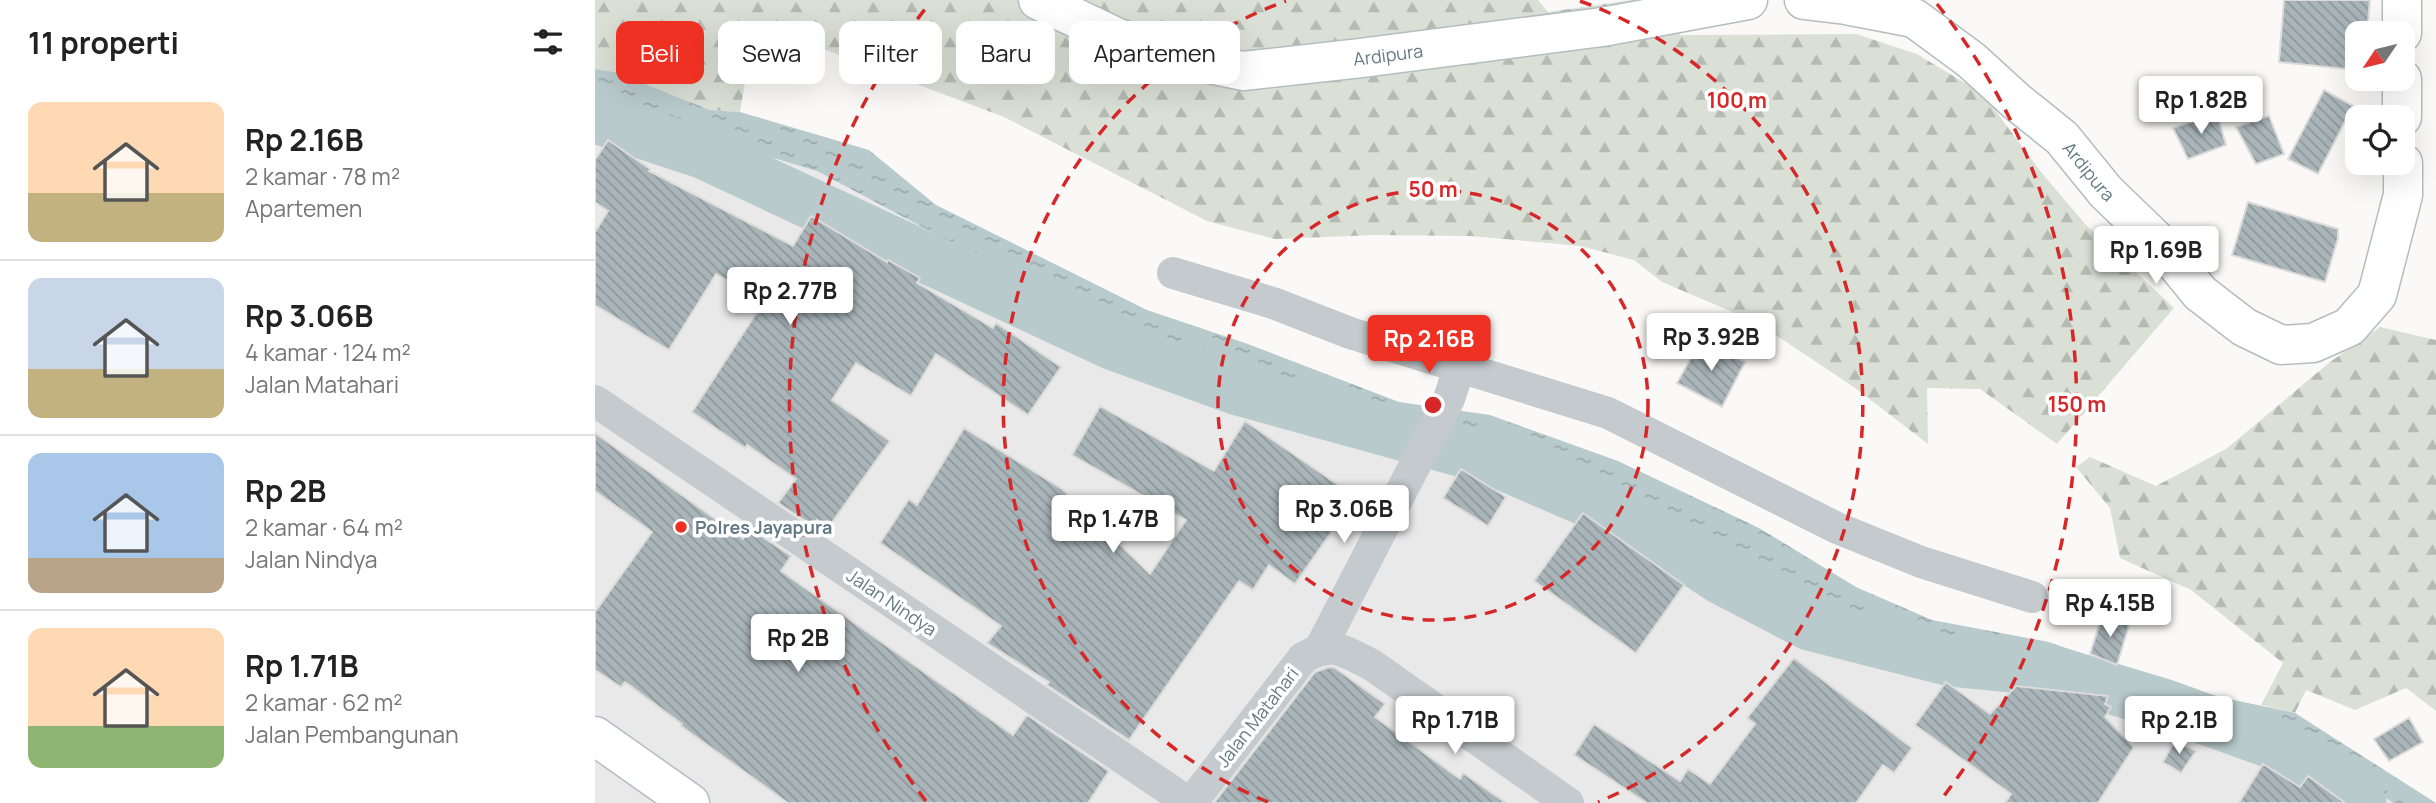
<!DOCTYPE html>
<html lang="id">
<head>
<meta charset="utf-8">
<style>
	body { margin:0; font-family:Manrope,sans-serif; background:#f2f2f2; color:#222; height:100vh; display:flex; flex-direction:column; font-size:26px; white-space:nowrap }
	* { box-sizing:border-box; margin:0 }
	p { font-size:23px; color:#767676 }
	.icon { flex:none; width:38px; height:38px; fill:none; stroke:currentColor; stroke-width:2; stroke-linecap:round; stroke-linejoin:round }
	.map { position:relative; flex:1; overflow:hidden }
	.side { display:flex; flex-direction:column; background:#fff; width:595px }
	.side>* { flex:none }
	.guide { position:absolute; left:21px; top:21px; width:665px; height:63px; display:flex; gap:14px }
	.needle { width:46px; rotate:235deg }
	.fabs { position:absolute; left:1750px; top:21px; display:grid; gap:14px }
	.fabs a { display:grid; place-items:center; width:70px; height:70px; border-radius:14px; background:#fff; box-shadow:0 7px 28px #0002; font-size:35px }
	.price { position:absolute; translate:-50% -60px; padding:0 16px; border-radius:7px; background:#fff; color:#222; font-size:23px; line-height:46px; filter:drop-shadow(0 2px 4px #0008) }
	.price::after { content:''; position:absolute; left:50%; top:42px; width:21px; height:16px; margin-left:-10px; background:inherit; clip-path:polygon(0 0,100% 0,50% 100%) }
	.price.active { background:#ee3122; color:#fff }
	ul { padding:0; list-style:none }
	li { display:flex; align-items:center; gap:21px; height:175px; padding:0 28px }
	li+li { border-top:2px solid #e0e0e0 }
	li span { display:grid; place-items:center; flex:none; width:196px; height:140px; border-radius:14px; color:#555 }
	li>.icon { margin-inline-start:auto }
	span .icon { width:84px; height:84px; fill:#fffc; stroke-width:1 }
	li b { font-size:30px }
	h2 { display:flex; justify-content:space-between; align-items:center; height:84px; padding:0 28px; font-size:30px }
	.pill { padding:0 24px; border-radius:14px; background:#fff; box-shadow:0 7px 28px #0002; font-size:24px; line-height:63px }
	.pill.active { background:#ee3122; color:#fff }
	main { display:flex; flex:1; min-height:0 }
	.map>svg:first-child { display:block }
	.built { fill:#e8e9e8 }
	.forest { fill:url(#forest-firs) }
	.water { fill:url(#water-ripples) }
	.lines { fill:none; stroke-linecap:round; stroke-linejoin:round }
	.river { stroke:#b9cacc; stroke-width:51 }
	.building { fill:url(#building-back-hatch); stroke:#dcdbd9; stroke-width:2 }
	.secondary-casing { stroke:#b4bdc0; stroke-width:41 }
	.street { stroke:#c4cacd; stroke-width:32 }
	.secondary { stroke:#fff; stroke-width:38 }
	.ring { fill:none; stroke:#d62828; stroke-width:3.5; stroke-dasharray:12 9 }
	.poi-dot { fill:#ee3122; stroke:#fff; stroke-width:2.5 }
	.labels { text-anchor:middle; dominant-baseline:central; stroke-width:7; stroke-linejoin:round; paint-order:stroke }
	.street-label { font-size:18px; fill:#637a84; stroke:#fff }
	.poi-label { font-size:18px; font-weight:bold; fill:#637a84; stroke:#fff; text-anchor:start }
	.centre { fill:#d62828; stroke:#fff; stroke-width:3.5 }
	.ring-label { font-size:21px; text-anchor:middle; font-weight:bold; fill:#d62828; stroke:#fff; stroke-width:7; stroke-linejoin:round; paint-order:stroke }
</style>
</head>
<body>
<main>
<section class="side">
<h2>11 properti<svg class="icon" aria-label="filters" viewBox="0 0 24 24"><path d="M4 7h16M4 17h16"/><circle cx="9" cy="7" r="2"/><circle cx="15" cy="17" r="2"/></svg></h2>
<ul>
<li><span style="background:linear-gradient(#ffd9b3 65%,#c2b280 0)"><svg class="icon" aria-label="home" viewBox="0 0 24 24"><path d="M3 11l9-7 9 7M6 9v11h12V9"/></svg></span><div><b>Rp 2.16B</b><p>2 kamar · 78 m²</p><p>Apartemen</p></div></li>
<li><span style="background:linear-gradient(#c9d6e8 65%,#c2b280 0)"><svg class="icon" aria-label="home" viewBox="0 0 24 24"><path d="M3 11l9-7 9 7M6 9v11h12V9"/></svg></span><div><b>Rp 3.06B</b><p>4 kamar · 124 m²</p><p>Jalan Matahari</p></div></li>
<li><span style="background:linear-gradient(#a9c7e8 75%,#b9a48a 0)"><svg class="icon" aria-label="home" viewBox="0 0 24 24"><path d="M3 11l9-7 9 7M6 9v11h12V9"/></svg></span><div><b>Rp 2B</b><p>2 kamar · 64 m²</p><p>Jalan Nindya</p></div></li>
<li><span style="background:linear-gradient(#ffd9b3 70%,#8fb573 0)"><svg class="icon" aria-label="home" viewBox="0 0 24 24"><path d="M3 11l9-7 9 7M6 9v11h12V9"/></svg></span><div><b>Rp 1.71B</b><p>2 kamar · 62 m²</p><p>Jalan Pembangunan</p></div></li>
</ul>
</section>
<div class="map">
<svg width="1841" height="803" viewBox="0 0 1841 803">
	<defs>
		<pattern id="forest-firs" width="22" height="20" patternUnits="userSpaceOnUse" patternTransform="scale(1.75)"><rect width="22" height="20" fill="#dbe0d6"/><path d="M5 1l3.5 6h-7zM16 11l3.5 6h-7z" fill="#b5bbb3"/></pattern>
		<pattern id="water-ripples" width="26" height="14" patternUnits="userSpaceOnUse" patternTransform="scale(1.75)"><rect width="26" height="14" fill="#b9cacc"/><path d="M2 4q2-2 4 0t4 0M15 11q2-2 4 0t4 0" fill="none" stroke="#9aa9ab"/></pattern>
		<pattern id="building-back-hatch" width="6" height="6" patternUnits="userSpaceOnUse" patternTransform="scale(1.75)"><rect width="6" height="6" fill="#a9b5b9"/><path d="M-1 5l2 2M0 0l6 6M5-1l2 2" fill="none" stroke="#8d989c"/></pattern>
	</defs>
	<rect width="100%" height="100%" fill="#faf9f7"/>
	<path class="built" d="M 0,104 L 222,171 L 440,287 L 635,386 L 757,423 L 858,445 L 937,466 L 1030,506 L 1266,630 L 1334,646 L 1443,661 L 1609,710 L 1671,732 L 1755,773 L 1798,803 L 0,803 Z"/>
	<path class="forest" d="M 0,0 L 943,0 L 953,12 L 1037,0 L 1078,0 L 1085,35 L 1261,34 L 1322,54 L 1388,94 L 1446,172 L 1491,225 L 1579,308 L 1462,444 L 1385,389 L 1332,388 L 1333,444 L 1260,388 L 1163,323 L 1067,282 L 1039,260 L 985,246 L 876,236 L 781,235 L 680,239 L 612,221 L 409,117 L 215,44 L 155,52 L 145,112 L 115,110 L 20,72 L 0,69 Z
		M 1785,327 L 1841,340 L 1841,711 L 1811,688 L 1760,710 L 1711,690 L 1700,713 L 1666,705 L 1688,663 L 1596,590 L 1525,558 L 1515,508 L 1481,467 L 1495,457 L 1561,486 L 1631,449 L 1735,362 Z"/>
	<path class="water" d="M 0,69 L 20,72 L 115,110 L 145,112 L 274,150 L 341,205 L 552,310 L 653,344 L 804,402 L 895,415 L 1023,461 L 1164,528 L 1261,587 L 1337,620 L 1454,642 L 1582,688 L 1700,713 L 1841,803 L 1798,803 L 1755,773 L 1671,732 L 1609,710 L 1443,661 L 1334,646 L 1266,630 L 1190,593 L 1030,506 L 937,466 L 858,445 L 757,423 L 635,386 L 440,287 L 222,171 L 0,104 Z"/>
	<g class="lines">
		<path class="river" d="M 0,118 L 107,153 L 516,344 L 643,390 L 897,460 L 1038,521 L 1126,579 L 1214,625 L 1356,661 L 1458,671 L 1571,705 L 1690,748 L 1766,803"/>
	</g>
	<path class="building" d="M 1689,0 L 1775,0 L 1772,33 L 1762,33 L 1762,70 L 1684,62 Z
		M 1729,90 L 1758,106 L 1723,174 L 1693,159 Z
		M 1622,113 L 1631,145 L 1593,159 L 1578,128 Z
		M 1674,116 L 1689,154 L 1661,164 L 1641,127 Z
		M 13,140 L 55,169 L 54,171 L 198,246 L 216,216 L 292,262 L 293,260 L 325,278 L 322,283 L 398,328 L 401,323 L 466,367 L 433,415 L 341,354 L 316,396 L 261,363 L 237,400 L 295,441 L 233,528 L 222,520 L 218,526 L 183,503 L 201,479 L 152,445 L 150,448 L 97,412 L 170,300 L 121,274 L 74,350 L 0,305 L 0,232 L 13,211 L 0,202 L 0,160 Z
		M 1653,202 L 1743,229 L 1743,238 L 1730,282 L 1637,255 Z
		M 1106,340 L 1150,362 L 1127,407 L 1082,383 Z
		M 505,406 L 619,471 L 650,421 L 761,497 L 700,584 L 674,565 L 658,590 L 644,581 L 534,740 L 452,685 L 454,682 L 392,643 L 406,626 L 285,543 L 314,499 L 322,505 L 369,428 L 467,489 L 555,574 L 591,520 L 477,455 Z
		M 0,433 L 148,539 L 156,529 L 196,556 L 186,571 L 418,735 L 432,715 L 514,771 L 493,803 L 193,803 L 86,726 L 87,724 L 30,682 L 26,687 L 0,670 L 0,612 L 57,532 L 0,491 Z
		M 866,469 L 911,497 L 893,526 L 848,498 Z
		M 988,513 L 1089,585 L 1041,653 L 939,581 Z
		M 1508,613 L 1535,622 L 1522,665 L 1495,654 Z
		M 1199,658 L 1317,748 L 1299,773 L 1288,765 L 1261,803 L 1052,803 L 979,755 L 999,724 L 1085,781 L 1093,769 L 1115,784 L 1160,724 L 1152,718 Z
		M 735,667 L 740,668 L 790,704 L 780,717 L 865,779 L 868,773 L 911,803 L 619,803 L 720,672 Z
		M 1351,682 L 1395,714 L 1421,686 L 1513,696 L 1510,704 L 1516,707 L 1510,717 L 1539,747 L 1503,803 L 1410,803 L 1416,794 L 1320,725 Z
		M 1814,718 L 1828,742 L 1794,761 L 1779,739 Z
		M 1580,740 L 1601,751 L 1586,773 L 1568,762 Z
		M 1668,764 L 1705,787 L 1713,776 L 1750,803 L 1644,803 Z"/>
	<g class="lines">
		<g class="secondary-casing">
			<g id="secondary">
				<path id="s1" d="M 443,0 L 523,38 L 584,58 L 648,71 L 766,58 L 1007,27 L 1153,0"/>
				<path id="s2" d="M 1209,0 L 1251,5 L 1319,18 L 1376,60 L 1421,101 L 1467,138 L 1511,192 L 1565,244 L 1605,293 L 1649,327 L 1686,345 L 1718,343 L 1754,327 L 1782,295 L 1808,195 L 1808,163"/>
				<path d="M 1807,33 L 1807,0"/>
				<path d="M 1807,79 L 1807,117"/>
				<path d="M 0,736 L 95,803"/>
			</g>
		</g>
		<path class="street" d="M 578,273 L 678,303 L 755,333 L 1013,413 L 1242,528 L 1326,562 L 1437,597
			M 0,401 L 594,803
			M 726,647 L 854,399 L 865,365
			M 596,803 L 708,658 C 738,640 748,651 777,665 L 973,803"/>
		<use href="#secondary" class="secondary"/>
	</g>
	<g class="ring">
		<circle cx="838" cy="405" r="215"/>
		<path d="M673 802A430 430 0 0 1 691 1M985 1A430 430 0 0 1 1003 802"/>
		<path d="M331 801A644 644 0 0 1 334 4M1342 4A644 644 0 0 1 1345 801"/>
	</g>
	<circle class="poi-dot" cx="86" cy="527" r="7"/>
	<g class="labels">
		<g class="street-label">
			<text stroke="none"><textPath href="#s1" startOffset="364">Ardipura</textPath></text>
			<text stroke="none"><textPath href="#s2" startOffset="345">Ardipura</textPath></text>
			<text transform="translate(297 602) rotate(34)">Jalan Nindya</text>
			<text transform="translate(662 717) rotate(-52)">Jalan Matahari</text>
		</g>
		<g class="poi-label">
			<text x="100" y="527">Polres Jayapura</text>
		</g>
	</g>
	<circle cx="838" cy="405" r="10" class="centre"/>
	<g class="ring-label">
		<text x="1142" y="108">100 m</text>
		<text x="838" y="197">50 m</text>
		<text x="1482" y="412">150 m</text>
	</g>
</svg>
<div class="fabs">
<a><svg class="needle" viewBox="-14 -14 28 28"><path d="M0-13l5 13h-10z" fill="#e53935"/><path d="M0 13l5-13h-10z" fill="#767676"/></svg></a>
<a><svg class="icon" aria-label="locate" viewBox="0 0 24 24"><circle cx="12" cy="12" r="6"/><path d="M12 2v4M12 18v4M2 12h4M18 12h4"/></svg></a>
</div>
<b class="price" style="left:1606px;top:136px">Rp 1.82B</b>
<b class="price" style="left:1561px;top:286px">Rp 1.69B</b>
<b class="price" style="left:195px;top:327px">Rp 2.77B</b>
<b class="price" style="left:1116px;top:373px">Rp 3.92B</b>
<b class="price active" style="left:834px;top:375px">Rp 2.16B</b>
<b class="price" style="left:749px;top:545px">Rp 3.06B</b>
<b class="price" style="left:518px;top:555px">Rp 1.47B</b>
<b class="price" style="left:1515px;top:639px">Rp 4.15B</b>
<b class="price" style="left:203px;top:674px">Rp 2B</b>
<b class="price" style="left:860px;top:756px">Rp 1.71B</b>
<b class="price" style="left:1584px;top:756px">Rp 2.1B</b>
<div class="guide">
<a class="pill active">Beli</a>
<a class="pill">Sewa</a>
<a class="pill">Filter</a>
<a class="pill">Baru</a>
<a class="pill">Apartemen</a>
</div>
</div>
</main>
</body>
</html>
